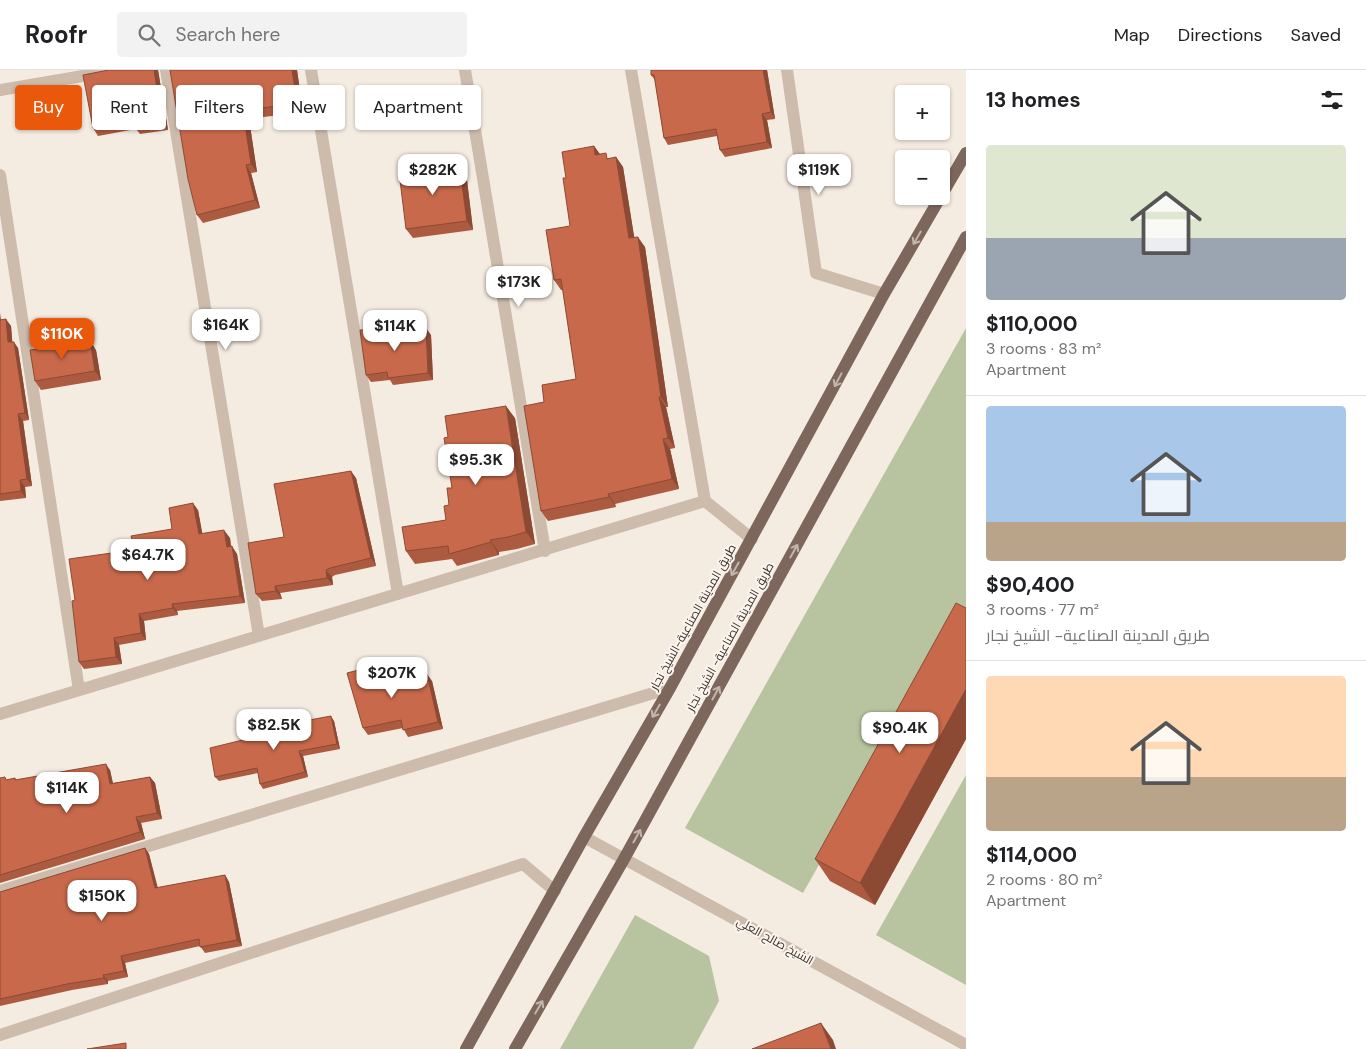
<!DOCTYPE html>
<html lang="en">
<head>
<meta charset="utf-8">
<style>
	body { margin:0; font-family:"DM Sans",Cairo,sans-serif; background:#f2f2f2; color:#202124; height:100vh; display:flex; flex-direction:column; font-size:19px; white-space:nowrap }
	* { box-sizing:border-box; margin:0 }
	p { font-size:16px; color:#757577 }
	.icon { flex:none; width:28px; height:28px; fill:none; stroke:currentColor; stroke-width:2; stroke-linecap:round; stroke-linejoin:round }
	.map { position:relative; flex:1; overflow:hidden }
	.sheet { display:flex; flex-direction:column; background:#fff; width:400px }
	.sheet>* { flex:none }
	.banner { position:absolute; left:15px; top:15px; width:475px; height:45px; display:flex; gap:10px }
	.fabs { position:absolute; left:895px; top:15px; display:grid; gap:10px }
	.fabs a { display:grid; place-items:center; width:55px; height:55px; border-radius:5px; background:#fff; box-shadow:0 1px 4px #0004; font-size:25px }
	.price { position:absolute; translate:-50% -42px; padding:0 11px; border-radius:10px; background:#fff; color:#222; font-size:16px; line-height:32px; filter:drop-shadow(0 1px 2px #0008) }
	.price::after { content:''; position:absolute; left:50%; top:30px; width:15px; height:11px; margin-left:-8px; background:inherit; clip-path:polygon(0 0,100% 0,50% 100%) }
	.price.on { background:#ea580c; color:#fff }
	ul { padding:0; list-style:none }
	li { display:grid; align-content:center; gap:10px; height:265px; padding:0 20px }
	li+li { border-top:1px solid #e0e0e0 }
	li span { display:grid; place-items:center; height:155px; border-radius:5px; color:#555 }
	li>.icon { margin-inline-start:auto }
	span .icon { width:90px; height:90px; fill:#fffc; stroke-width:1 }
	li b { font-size:21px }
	h2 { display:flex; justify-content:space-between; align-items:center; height:60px; padding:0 20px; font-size:21px }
	.chip { padding:0 18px; border-radius:5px; background:#fff; box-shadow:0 1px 4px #0004; font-size:18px; line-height:45px }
	.chip.on { background:#ea580c; color:#fff }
	header { display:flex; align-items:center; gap:30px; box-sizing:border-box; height:70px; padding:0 25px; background:#fff; border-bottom:1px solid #e0e0e0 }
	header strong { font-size:24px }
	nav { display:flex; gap:28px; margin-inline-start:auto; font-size:18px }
	.search { width:350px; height:45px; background:#f2f2f2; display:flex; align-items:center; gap:12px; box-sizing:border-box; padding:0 18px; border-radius:5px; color:#757577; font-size:19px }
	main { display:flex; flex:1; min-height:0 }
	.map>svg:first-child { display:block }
	.green { fill:#b8c4a0 }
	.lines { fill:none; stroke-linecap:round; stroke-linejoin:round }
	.street { stroke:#cdbbac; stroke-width:12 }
	.primary { stroke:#7d675c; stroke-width:12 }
	.wall { fill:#ac5a40 }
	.shaded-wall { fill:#8c4a34 }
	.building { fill:#c8694b; stroke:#8c4a34 }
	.oneway { stroke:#c2b5ac }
	.labels { text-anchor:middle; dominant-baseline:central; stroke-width:4; stroke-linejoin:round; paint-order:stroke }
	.street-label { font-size:12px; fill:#3b302b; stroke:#fbf5ee }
</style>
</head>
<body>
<header>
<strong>Roofr</strong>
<div class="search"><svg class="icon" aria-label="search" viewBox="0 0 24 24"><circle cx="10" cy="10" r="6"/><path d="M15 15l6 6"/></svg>Search here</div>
<nav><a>Map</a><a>Directions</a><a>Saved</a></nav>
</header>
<main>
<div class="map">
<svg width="966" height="979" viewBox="0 0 966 979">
	<rect width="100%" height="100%" fill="#f4ebe1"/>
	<path class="green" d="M 966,258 L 966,540 L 963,539 L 803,823 L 685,758 Z
		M 966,705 L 966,915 L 876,865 Z
		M 635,845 L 709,886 L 719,931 L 693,979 L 560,979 Z"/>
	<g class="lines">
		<path class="street" d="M 166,0 L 259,566
			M 311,0 L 398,524
			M 465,0 L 545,481
			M 631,0 L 705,431 L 752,469
			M 787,0 L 816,203 L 884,224
			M 0,20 L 118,0
			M 0,105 L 79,620
			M 0,644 L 705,431
			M 584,767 L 966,975
			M 0,821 L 670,618
			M 0,965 L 523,794 L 555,821"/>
		<path class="primary" d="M 941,126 L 966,83
			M 466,979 L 584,767 L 670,618 L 884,224 L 941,126
			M 515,979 L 624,789 L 966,167"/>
	</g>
	<path class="wall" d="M 109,0 L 158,0 L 168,60 L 140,64 L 136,59 L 98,66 L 93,58 Z
		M 170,0 L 297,0 L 303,42 L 249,49 L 257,102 L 251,103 L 260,138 L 203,153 L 197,145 Z
		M 651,0 L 767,0 L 775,49 L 767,50 L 772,78 L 725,87 L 720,80 L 717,66 L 668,75 L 664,68 L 655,10 L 651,5 Z
		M 594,76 L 600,84 L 609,89 L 616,87 L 623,97 L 634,167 L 645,177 L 668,337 L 666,337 L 675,378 L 670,379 L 679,419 L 615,434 L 616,437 L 548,451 L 541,441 L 544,332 L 576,309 L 563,220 L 561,220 L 554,210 L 570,156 L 566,108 Z
		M 459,93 L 466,102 L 473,160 L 413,168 L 406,159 Z
		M 0,243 L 1,249 L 11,256 L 12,272 L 18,278 L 29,350 L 23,351 L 32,416 L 25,417 L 26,428 L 0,431 Z
		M 431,265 L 433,310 L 393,315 L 390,310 L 371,312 L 366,305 Z
		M 96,280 L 101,310 L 41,320 L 35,311 Z
		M 515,348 L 535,474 L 517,479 L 499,482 L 499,485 L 457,496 L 452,489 L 415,494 L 406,481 L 446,450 L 449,435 L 452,418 L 448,367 Z
		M 356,408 L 376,496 L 335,505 L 332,507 L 333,515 L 280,523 L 282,529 L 262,531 L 256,524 L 284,467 Z
		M 198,440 L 202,464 L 230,468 L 231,477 L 237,484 L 245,533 L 177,541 L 178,545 L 144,551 L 146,570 L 119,575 L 122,594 L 84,599 L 79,592 L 75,530 L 133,474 L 172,459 Z
		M 966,538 L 966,669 L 875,835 L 830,811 L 815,789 Z
		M 383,602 L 386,613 L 432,611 L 443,659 L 408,667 L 403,658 L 368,665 L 363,658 Z
		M 334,651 L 340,679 L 303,686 L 308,707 L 263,719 L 260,714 L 258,703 L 219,711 L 215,707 Z
		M 110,700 L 113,713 L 150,707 L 155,713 L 162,749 L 141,753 L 145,769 L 0,813 L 0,708 L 7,710 L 15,708 L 16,710 Z
		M 145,778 L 149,784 L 158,818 L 225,805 L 229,812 L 242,876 L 205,883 L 200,876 L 125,893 L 128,907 L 108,911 L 108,914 L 72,920 L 0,936 L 0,822 Z"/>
	<path class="shaded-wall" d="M 154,0 L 158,0 L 168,60 L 162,51 Z
		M 292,0 L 297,0 L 303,42 L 297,33 Z
		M 763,0 L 767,0 L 775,49 L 771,42 Z
		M 243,41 L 249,49 L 257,102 L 251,94 Z
		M 762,44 L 767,50 L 772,78 L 767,72 Z
		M 594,76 L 601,86 L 595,85 Z
		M 616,87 L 623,97 L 636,178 L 629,168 Z
		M 459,93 L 466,102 L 473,160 L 467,151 Z
		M 246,95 L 251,103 L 260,138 L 255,130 Z
		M 638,167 L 645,177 L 668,337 L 661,327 Z
		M 6,249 L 11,256 L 13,279 L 8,272 Z
		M 426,258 L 431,265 L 433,310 L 428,303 Z
		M 90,270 L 96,280 L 101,310 L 95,301 Z
		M 14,272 L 18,278 L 29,350 L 25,343 Z
		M 659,327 L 666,337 L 675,378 L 668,368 Z
		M 506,336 L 515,348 L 535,474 L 526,462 Z
		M 18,344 L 23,351 L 32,416 L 27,409 Z
		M 663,369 L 670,379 L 679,419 L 672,409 Z
		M 351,401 L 356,408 L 376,496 L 371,488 Z
		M 20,410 L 25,417 L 26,428 L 21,421 Z
		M 608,424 L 615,434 L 616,437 L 609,427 Z
		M 193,433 L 198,440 L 204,472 L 199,464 Z
		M 224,460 L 230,468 L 232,485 L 227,477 Z
		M 490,470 L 499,482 L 499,485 L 491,472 Z
		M 232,476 L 237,484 L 245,533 L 240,526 Z
		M 326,500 L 332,507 L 333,515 L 327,508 Z
		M 275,516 L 280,523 L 282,529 L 276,521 Z
		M 172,534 L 177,541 L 178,545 L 173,538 Z
		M 139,544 L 144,551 L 146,570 L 141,563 Z
		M 114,568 L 119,575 L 122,594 L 116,587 Z
		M 378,595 L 383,602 L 388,621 L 383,614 Z
		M 427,604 L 432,611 L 443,659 L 438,652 Z
		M 966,619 L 966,669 L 875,835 L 860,813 Z
		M 331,646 L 334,651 L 340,679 L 337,674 Z
		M 299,681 L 303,686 L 308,707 L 305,702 Z
		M 106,694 L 110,700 L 114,720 L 110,714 Z
		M 150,707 L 155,713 L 162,749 L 157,743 Z
		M 136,747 L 141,753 L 145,769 L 140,762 Z
		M 145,778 L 149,784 L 159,825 L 155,818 Z
		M 225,805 L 229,812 L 242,876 L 237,870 Z
		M 121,886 L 125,893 L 128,907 L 124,901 Z
		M 103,905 L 108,911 L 108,914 L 104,908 Z
		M 821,953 L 833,970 L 836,979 L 831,979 Z"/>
	<path class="building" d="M 109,0 L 154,0 L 162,51 L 134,56 L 133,50 L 93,58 L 83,5 Z
		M 170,0 L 292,0 L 297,33 L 243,41 L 251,94 L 246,95 L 255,130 L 197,145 L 188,109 Z
		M 651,0 L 763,0 L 771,42 L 762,44 L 767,72 L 720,80 L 716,59 L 664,68 L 654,5 L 651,5 Z
		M 594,76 L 595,85 L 606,83 L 607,89 L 616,87 L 629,168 L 638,167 L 661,327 L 659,327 L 668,368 L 663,369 L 672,409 L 608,424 L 609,427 L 541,441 L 524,336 L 544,332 L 542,315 L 576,309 L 561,209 L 554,210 L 546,160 L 570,156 L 563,108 L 566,108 L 562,82 Z
		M 459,93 L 467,151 L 406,159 L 399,102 Z
		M 6,249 L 8,272 L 14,272 L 25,343 L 18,344 L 27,409 L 20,410 L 21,421 L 0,424 L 0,250 Z
		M 426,258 L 428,303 L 388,308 L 387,302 L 366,305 L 360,260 Z
		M 90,270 L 95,301 L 35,311 L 30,280 Z
		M 506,336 L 526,462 L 508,467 L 490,470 L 491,472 L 449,484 L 448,476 L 406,481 L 402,457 L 446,450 L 444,436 L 449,435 L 447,418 L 452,418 L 444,368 L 448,367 L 445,346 Z
		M 351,401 L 371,488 L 330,498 L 326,500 L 327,508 L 275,516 L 276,521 L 256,524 L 248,473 L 284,467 L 274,414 Z
		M 193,433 L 199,464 L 224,460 L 227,477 L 232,476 L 240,526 L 172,534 L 173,538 L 139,544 L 141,563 L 114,568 L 116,587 L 79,592 L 72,531 L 75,530 L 69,489 L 126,481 L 125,476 L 133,474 L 131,466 L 172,459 L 169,438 Z
		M 956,533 L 966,538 L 966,619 L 860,813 L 815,789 Z
		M 378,595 L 383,614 L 427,604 L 438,652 L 403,660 L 401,650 L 363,658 L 347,603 Z
		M 331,646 L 337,674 L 299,681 L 305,702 L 260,714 L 257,698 L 215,707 L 210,678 L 304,655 L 304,651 Z
		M 106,694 L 110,714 L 150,707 L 157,743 L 136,747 L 140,762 L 0,805 L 0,708 L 5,707 L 6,710 L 15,708 L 15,710 Z
		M 145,778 L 155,818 L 225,805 L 237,870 L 200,877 L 199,869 L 121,886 L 124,901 L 103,905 L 104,908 L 67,914 L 0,929 L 0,822 Z
		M 821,953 L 831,979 L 752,979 Z
		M 126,973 L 126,979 L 87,979 Z"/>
	<defs><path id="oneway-shaft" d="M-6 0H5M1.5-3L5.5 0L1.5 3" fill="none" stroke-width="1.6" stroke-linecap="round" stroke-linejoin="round" transform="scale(1.25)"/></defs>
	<g class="oneway">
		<use href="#oneway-shaft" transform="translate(917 168) rotate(120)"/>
		<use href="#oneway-shaft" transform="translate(838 310) rotate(118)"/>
		<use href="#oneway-shaft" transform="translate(794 481) rotate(-61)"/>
		<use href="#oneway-shaft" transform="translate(735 499) rotate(119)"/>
		<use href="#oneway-shaft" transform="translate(716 623) rotate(-61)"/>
		<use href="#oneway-shaft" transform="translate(656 641) rotate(120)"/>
		<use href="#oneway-shaft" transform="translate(637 766) rotate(-61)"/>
		<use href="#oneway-shaft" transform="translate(539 937) rotate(-60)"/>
	</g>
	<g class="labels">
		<g class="street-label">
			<text transform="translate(693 547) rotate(-61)">طريق المدينة الصناعية-الشيخ نجار</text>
			<text transform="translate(730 567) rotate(-61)">طريق المدينة الصناعية- الشيخ نجار</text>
			<text transform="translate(775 871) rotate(29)">الشيخ صالح العلي</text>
		</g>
	</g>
</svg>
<div class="fabs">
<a>+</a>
<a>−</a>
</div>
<b class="price" style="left:433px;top:126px">$282K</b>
<b class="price" style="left:819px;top:126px">$119K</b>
<b class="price" style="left:519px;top:238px">$173K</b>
<b class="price" style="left:226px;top:281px">$164K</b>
<b class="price" style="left:395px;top:282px">$114K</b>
<b class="price on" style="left:62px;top:290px">$110K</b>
<b class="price" style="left:476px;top:416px">$95.3K</b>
<b class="price" style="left:148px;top:511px">$64.7K</b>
<b class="price" style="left:392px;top:629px">$207K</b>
<b class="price" style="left:274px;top:681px">$82.5K</b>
<b class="price" style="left:900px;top:684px">$90.4K</b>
<b class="price" style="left:67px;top:744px">$114K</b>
<b class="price" style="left:102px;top:852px">$150K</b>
<div class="banner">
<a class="chip on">Buy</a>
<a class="chip">Rent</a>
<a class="chip">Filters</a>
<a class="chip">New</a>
<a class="chip">Apartment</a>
</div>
</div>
<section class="sheet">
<h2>13 homes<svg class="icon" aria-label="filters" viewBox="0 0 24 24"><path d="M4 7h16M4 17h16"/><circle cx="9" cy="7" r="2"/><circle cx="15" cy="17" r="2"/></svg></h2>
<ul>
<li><span style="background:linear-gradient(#dfe7d0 60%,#9aa5b1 0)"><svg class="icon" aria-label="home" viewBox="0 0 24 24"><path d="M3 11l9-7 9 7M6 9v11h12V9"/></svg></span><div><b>$110,000</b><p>3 rooms · 83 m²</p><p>Apartment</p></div></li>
<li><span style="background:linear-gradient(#a9c7e8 75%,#b9a48a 0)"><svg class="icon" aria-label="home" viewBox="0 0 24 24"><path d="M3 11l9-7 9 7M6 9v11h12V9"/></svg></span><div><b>$90,400</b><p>3 rooms · 77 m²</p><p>طريق المدينة الصناعية- الشيخ نجار</p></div></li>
<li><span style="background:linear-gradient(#ffd9b3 65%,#b9a48a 0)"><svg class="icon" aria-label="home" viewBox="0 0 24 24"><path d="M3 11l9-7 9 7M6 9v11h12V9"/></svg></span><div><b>$114,000</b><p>2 rooms · 80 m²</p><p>Apartment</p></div></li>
</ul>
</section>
</main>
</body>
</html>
